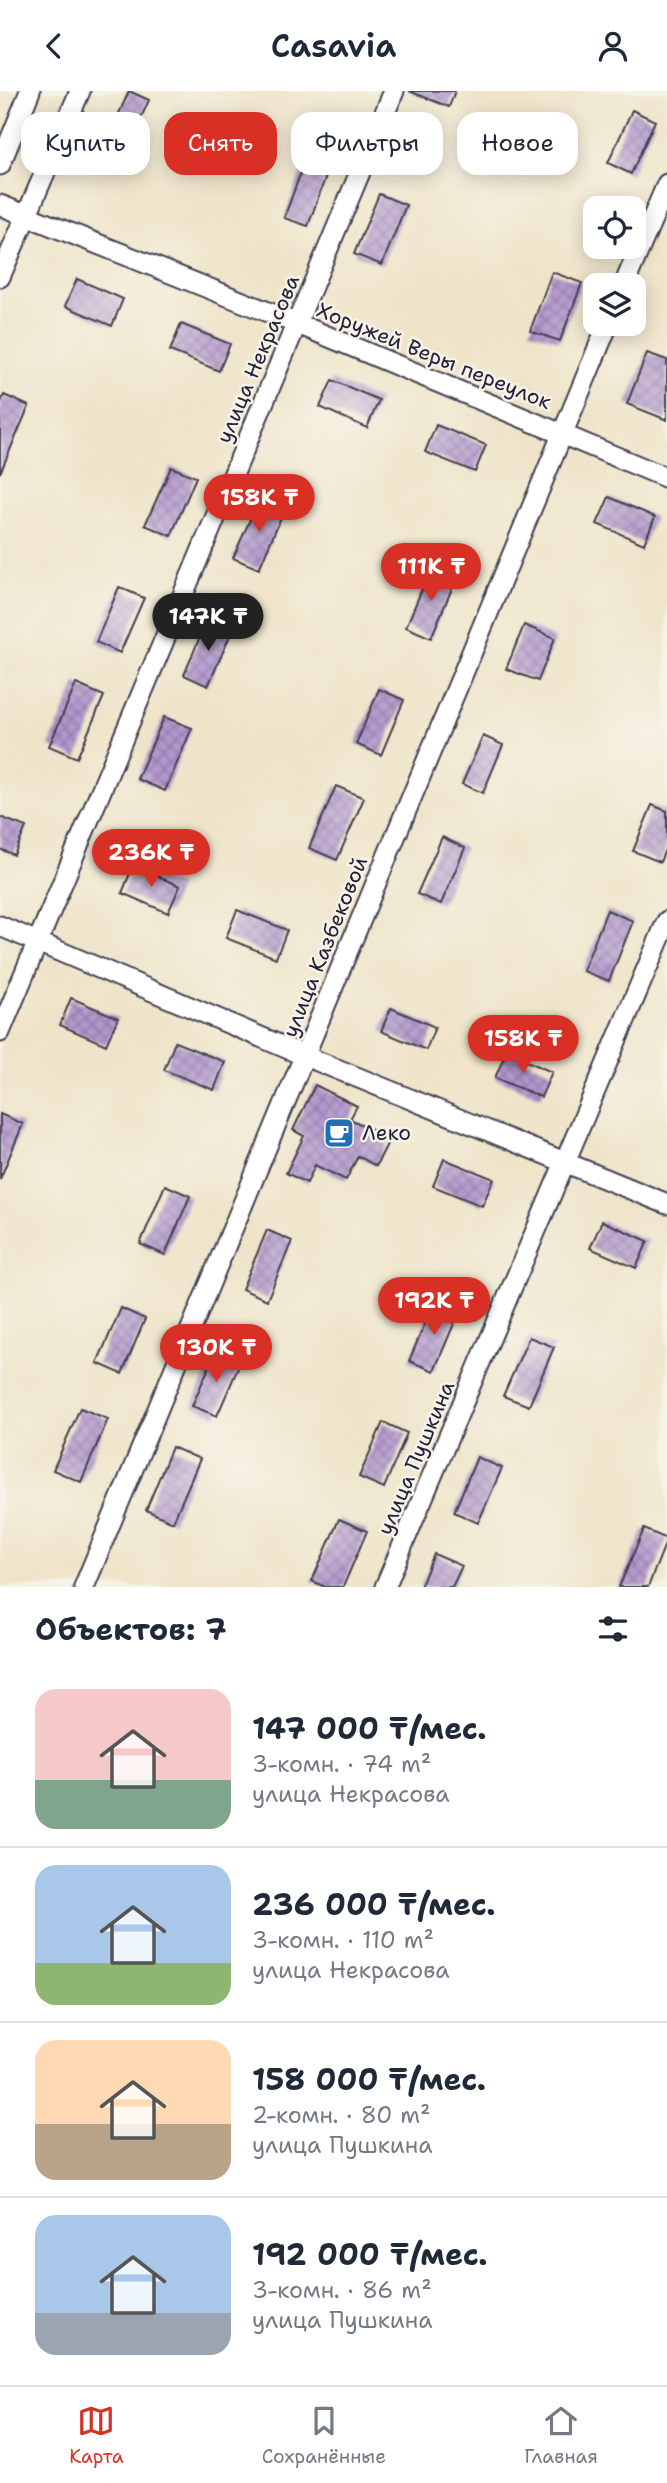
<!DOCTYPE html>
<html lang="ru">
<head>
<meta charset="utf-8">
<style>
	body { margin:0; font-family:"Shantell Sans",sans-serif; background:#f6f6f7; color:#1f2937; height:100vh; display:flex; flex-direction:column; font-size:26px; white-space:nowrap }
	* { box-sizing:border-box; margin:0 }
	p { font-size:23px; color:#747a83 }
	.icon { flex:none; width:38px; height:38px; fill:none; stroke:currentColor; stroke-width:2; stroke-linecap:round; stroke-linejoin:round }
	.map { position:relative; height:1496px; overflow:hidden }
	.side { display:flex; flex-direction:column; background:#fff; flex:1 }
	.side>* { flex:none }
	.top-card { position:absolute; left:21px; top:21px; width:626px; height:63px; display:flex; gap:14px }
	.buttons { position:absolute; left:583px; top:105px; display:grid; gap:14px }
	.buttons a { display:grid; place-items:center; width:63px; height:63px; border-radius:14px; background:#fff; box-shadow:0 4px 18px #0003; font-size:35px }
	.price { position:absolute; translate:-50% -60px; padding:0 16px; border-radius:24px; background:#d93025; color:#fff; font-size:23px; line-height:46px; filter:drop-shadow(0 2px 4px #0008) }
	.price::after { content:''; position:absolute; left:50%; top:42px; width:21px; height:16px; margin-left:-10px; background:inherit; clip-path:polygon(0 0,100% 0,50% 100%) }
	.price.selected { background:#222; color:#fff }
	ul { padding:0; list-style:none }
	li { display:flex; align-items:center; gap:21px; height:175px; padding:0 35px }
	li+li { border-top:2px solid #e0e1e3 }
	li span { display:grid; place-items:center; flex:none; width:196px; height:140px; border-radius:21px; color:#555 }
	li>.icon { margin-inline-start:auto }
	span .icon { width:84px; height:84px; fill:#fffc; stroke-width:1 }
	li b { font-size:30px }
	h2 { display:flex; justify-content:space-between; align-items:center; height:84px; padding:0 35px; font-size:30px }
	.pill { padding:0 24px; border-radius:21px; background:#fff; box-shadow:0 4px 18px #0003; font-size:24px; line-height:63px }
	.pill.selected { background:#d93025; color:#fff }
	header { display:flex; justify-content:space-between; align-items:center; height:91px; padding:0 35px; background:#fff; font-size:32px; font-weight:600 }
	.dock { display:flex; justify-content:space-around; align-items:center; height:98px; border-top:2px solid #e0e1e3; background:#fff; font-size:19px; color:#747a83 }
	.dock a { display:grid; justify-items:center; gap:4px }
	.dock .selected { color:#d93025 }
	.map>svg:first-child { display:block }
	.building { fill:url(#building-cross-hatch) }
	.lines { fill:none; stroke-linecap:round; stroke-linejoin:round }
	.minor-casing { stroke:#413f50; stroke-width:23 }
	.minor { stroke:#fff; stroke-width:19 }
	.labels { text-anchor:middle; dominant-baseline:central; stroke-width:5; stroke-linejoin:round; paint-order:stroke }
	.street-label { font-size:21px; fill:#22223b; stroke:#f7f3e8 }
	.poi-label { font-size:21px; fill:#22223b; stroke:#f7f3e8; text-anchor:start }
</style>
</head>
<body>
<header><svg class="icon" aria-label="back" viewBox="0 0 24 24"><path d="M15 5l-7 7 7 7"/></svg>Casavia<svg class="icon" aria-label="person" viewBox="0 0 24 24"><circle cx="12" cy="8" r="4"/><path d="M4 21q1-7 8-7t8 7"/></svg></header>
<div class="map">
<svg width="667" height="1496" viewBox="0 0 667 1496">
	<defs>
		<pattern id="building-cross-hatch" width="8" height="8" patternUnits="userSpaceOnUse" patternTransform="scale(1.75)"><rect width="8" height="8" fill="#b297cd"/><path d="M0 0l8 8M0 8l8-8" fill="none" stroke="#907ba8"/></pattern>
	</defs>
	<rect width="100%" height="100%" fill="#f7f3e8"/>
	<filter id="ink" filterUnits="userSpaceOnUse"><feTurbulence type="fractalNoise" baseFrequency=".0143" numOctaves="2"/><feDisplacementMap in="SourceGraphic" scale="14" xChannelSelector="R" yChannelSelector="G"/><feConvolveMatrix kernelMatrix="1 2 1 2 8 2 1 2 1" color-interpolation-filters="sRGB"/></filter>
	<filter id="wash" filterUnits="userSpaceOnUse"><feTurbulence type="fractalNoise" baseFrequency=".00686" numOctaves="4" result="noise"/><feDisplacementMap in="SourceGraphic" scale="28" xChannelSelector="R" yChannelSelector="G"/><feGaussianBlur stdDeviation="1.57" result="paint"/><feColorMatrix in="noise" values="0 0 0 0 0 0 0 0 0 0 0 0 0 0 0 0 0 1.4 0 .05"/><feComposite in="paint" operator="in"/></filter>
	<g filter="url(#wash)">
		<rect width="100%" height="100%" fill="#efe4c9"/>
		<g id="blocks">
			<path class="building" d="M 129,0 L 149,9 L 128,56 L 108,47 Z
				M 409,0 L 455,0 L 449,16 Z
				M 632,19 L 655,30 L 631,83 L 608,72 Z
				M 305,70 L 328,79 L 308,135 L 284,127 Z
				M 379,103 L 406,114 L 382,174 L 354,163 Z
				M 552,181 L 582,192 L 560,250 L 530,240 Z
				M 77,188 L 123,208 L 112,235 L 65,215 Z
				M 181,233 L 230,253 L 219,280 L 170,260 Z
				M 647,262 L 667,269 L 667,329 L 627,313 Z
				M 332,289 L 379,309 L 367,337 L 320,316 Z
				M 4,304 L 29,315 L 0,382 L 0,313 Z
				M 436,334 L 486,354 L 475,381 L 425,361 Z
				M 171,376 L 196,386 L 171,445 L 145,434 Z
				M 609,406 L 655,426 L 644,453 L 597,433 Z
				M 259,408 L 284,419 L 259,478 L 233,467 Z
				M 431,477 L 456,488 L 431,547 L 406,536 Z
				M 119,496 L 144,507 L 120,562 L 96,551 Z
				M 207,529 L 232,540 L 208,595 L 184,584 Z
				M 524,534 L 555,547 L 538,590 L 506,578 Z
				M 76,593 L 104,605 L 77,667 L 49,655 Z
				M 379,598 L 404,609 L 381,664 L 356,653 Z
				M 164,626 L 192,637 L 165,700 L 137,688 Z
				M 483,645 L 503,654 L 483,702 L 462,693 Z
				M 336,695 L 364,707 L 337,769 L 309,757 Z
				M 652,714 L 667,720 L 667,754 L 660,771 L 633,760 Z
				M 0,726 L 26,736 L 14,764 L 0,758 Z
				M 442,746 L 465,757 L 441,813 L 417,803 Z
				M 133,775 L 180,795 L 168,822 L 122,802 Z
				M 237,819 L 287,839 L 276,867 L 226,847 Z
				M 607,819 L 633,830 L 609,890 L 583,880 Z
				M 71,907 L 118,927 L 106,954 L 60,934 Z
				M 391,917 L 435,936 L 426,959 L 381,940 Z
				M 175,951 L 225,971 L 214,999 L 164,979 Z
				M 506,961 L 552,981 L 541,1006 L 495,987 Z
				M 315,994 L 357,1015 L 350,1028 L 390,1047 L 376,1075 L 358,1065 L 346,1089 L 315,1074 L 307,1092 L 286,1082 L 304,1045 L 293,1039 Z
				M 0,1023 L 23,1033 L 0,1088 Z
				M 444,1068 L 494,1088 L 482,1115 L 433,1095 Z
				M 165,1094 L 190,1105 L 165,1164 L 140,1153 Z
				M 602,1130 L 648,1150 L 636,1177 L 590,1157 Z
				M 267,1139 L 292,1150 L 267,1209 L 242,1198 Z
				M 434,1211 L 459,1221 L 434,1280 L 409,1270 Z
				M 121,1217 L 145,1228 L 122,1283 L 97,1272 Z
				M 529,1246 L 554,1256 L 529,1315 L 503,1305 Z
				M 216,1260 L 241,1270 L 217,1325 L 192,1315 Z
				M 80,1317 L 108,1328 L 81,1391 L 53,1379 Z
				M 383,1331 L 407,1342 L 384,1397 L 359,1386 Z
				M 172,1356 L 200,1368 L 173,1431 L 146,1419 Z
				M 477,1366 L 502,1377 L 478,1432 L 454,1421 Z
				M 339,1428 L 367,1440 L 343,1496 L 325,1496 L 312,1490 Z
				M 644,1438 L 667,1448 L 648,1496 L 619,1496 Z
				M 434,1463 L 462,1475 L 452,1496 L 420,1496 Z"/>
		</g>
	</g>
	<g filter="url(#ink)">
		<use href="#blocks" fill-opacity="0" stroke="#413f50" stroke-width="2"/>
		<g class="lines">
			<g class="minor-casing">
				<path id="minor" d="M 0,74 L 30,0
					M 0,114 L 298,233 L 667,387
					M 0,186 L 80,0
					M 624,194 L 667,93
					M 0,835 L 305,965 L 667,1113
					M 0,941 L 394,0
					M 84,1496 L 608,233
					M 385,1496 L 667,830"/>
			</g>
			<use href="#minor" class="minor"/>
		</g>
	</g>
	<defs>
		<g id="cafe-square" transform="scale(1.575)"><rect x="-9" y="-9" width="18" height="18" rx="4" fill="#1f6fb2" stroke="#f7f3e8"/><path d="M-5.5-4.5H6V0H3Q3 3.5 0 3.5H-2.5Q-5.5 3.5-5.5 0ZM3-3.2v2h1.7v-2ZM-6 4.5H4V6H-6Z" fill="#fff"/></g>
	</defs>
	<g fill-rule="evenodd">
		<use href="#cafe-square" x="339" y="1042"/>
	</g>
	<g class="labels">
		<g class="street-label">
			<text transform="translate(434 265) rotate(22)">Хоружей Веры переулок</text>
			<text transform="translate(258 268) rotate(-67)">улица Некрасова</text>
			<text transform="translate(325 856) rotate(-68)">улица Казбековой</text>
			<text transform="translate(416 1367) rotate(-67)">улица Пушкина</text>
		</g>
		<g class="poi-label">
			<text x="362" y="1042">Леко</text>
		</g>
	</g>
</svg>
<div class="buttons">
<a><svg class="icon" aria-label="locate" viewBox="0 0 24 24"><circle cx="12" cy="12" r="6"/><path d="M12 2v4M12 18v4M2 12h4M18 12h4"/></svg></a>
<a><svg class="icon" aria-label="layers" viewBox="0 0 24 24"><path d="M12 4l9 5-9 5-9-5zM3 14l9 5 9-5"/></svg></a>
</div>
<b class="price" style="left:259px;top:443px">158K ₸</b>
<b class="price" style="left:431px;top:512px">111K ₸</b>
<b class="price selected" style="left:208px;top:562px">147K ₸</b>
<b class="price" style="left:151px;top:798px">236K ₸</b>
<b class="price" style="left:523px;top:984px">158K ₸</b>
<b class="price" style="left:434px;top:1246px">192K ₸</b>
<b class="price" style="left:216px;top:1293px">130K ₸</b>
<div class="top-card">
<a class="pill">Купить</a>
<a class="pill selected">Снять</a>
<a class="pill">Фильтры</a>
<a class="pill">Новое</a>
</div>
</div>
<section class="side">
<h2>Объектов: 7<svg class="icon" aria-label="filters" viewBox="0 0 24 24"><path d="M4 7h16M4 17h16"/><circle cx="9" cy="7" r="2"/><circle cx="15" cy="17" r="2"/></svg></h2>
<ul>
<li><span style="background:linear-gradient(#f6c9c9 65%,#7fa58c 0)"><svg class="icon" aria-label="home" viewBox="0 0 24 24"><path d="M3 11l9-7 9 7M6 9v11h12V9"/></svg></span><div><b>147 000 ₸/мес.</b><p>3-комн. · 74 m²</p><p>улица Некрасова</p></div></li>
<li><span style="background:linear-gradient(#a9c7e8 70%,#8fb573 0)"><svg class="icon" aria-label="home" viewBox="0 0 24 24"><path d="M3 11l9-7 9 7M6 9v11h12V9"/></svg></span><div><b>236 000 ₸/мес.</b><p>3-комн. · 110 m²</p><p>улица Некрасова</p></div></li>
<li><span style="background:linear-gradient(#ffd9b3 60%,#b9a48a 0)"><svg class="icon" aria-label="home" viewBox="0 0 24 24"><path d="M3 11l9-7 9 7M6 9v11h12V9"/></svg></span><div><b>158 000 ₸/мес.</b><p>2-комн. · 80 m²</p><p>улица Пушкина</p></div></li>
<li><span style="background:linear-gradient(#a9c7e8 70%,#9aa5b1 0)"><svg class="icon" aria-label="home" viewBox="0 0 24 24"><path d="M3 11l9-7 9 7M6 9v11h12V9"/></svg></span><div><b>192 000 ₸/мес.</b><p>3-комн. · 86 m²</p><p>улица Пушкина</p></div></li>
</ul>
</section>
<nav class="dock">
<a class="selected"><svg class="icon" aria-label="map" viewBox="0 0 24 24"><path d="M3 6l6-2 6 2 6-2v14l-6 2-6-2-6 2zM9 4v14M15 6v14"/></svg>Карта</a>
<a><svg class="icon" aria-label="saved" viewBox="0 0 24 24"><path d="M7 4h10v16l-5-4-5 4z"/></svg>Сохранённые</a>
<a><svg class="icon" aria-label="home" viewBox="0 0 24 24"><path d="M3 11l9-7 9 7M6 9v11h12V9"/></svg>Главная</a>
</nav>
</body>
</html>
